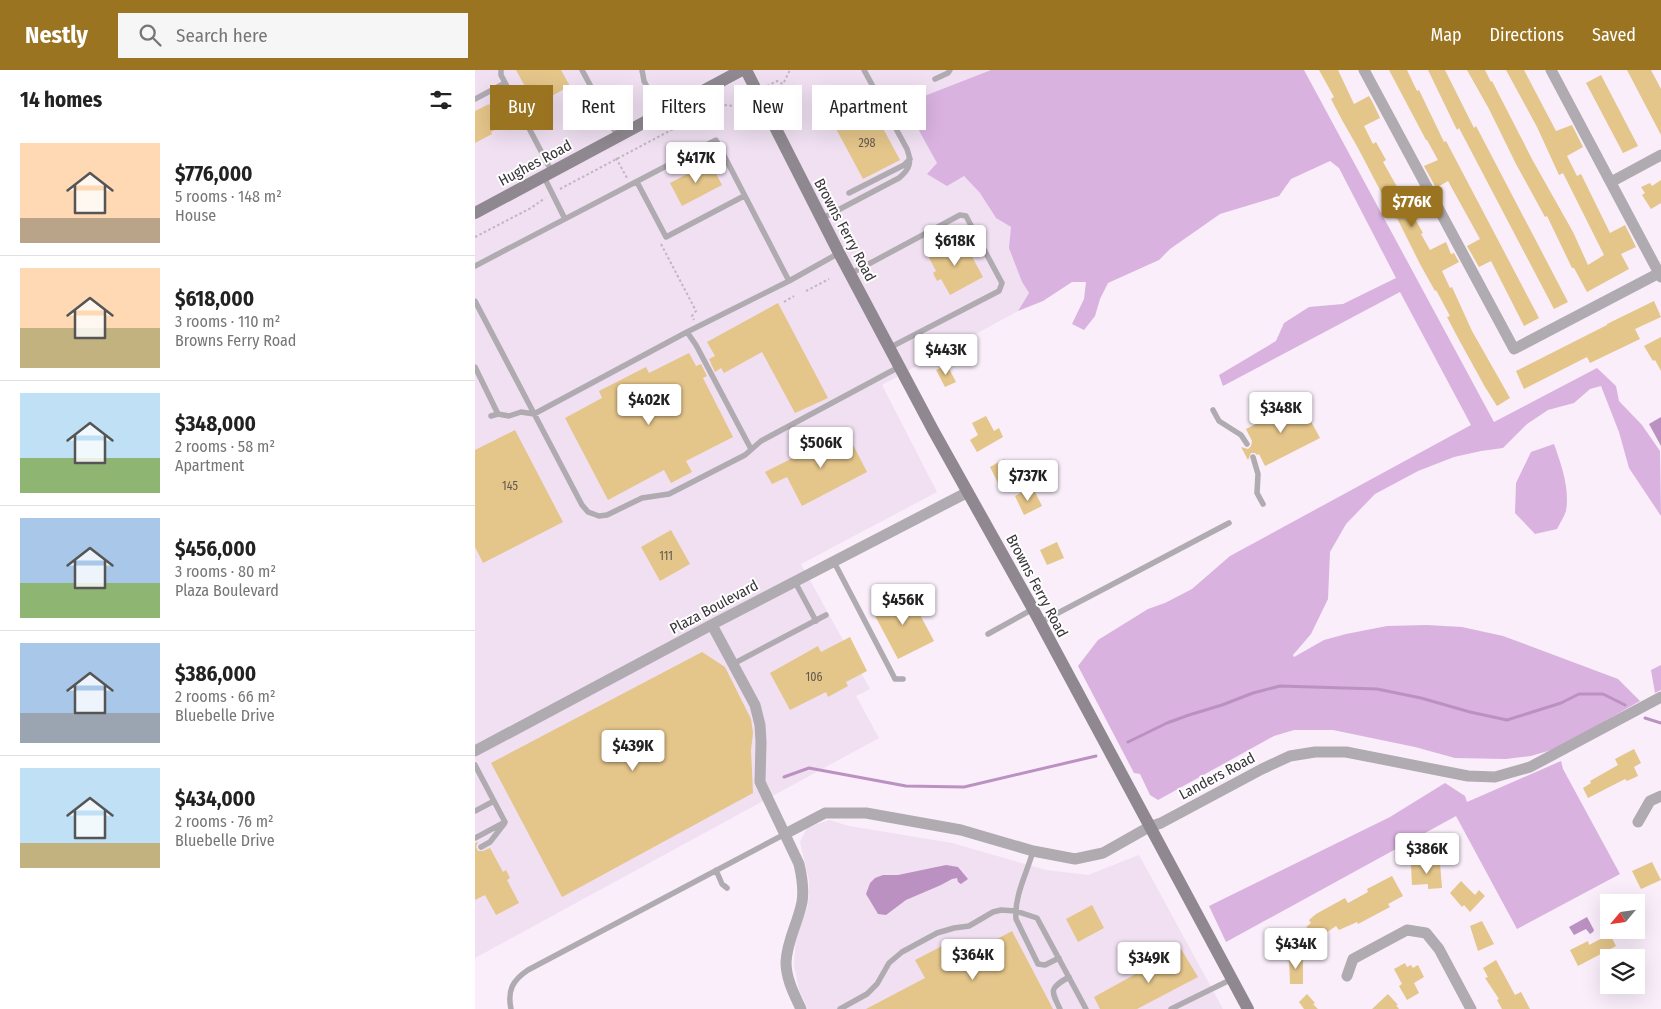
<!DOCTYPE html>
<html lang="en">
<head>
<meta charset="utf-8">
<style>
	body { margin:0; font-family:"Fira Sans Condensed",sans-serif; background:#f6f6f6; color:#222; height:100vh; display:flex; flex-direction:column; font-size:19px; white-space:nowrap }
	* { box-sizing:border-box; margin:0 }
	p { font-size:16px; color:#767676 }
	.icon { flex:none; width:28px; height:28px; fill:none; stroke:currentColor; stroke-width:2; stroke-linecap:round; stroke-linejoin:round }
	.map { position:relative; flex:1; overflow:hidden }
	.drawer { display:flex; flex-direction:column; background:#fff; width:475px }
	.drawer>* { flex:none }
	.hud { position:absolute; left:15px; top:15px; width:475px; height:45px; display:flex; gap:10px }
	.needle { width:32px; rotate:241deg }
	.fabs { position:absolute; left:1125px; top:824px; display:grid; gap:10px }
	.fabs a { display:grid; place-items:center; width:45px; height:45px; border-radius:0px; background:#fff; box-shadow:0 5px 20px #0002; font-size:25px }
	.price { position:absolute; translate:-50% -42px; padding:0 11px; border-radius:5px; background:#fff; color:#222; font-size:16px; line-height:32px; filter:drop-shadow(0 1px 2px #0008) }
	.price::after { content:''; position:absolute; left:50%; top:30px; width:15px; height:11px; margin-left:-8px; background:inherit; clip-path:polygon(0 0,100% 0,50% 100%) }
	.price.selected { background:#9a7420; color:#fff }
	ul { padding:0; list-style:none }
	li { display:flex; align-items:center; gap:15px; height:125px; padding:0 20px }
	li+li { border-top:1px solid #e0e0e0 }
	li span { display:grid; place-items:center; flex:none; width:140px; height:100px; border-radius:0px; color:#555 }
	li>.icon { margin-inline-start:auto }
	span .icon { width:60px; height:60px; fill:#fffc; stroke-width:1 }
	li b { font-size:21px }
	h2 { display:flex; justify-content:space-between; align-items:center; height:60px; padding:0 20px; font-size:21px }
	.chip { padding:0 18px; border-radius:0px; background:#fff; box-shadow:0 5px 20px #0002; font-size:18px; line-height:45px }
	.chip.selected { background:#9a7420; color:#fff }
	header { display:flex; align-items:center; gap:30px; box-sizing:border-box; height:70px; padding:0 25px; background:#9a7420; color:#fff }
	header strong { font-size:24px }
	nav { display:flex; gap:28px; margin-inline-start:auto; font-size:18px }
	.search { width:350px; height:45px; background:#f6f6f6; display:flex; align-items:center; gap:12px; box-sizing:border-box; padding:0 18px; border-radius:0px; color:#767676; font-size:19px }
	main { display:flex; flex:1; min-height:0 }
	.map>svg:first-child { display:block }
	.built { fill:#f0e0f2 }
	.green { fill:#d9b2df }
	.water { fill:#bb91c2 }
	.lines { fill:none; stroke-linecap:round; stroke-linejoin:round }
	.stream { stroke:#bb91c2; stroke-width:3 }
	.building { fill:#e4c58a }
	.path { stroke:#bfb6c0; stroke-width:2; stroke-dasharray:2.5 2.5; stroke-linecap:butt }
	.service { stroke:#afabb0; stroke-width:5.5 }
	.minor { stroke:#afabb0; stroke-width:11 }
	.secondary { stroke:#8f8890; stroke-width:12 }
	.labels { text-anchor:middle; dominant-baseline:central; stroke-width:4; stroke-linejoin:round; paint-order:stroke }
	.number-label { font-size:12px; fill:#64594e }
	.street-label { font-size:15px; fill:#3a353a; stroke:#fff }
</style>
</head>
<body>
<header>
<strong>Nestly</strong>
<div class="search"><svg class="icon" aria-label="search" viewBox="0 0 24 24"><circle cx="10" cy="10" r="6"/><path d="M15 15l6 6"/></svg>Search here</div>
<nav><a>Map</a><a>Directions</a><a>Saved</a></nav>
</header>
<main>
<section class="drawer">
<h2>14 homes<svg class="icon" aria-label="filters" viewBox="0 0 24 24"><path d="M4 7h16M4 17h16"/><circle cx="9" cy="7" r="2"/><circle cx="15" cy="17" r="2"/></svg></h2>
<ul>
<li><span style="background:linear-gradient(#ffd9b3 75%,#b9a48a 0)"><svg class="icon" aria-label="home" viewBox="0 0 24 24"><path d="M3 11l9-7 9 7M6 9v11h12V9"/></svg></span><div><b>$776,000</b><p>5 rooms · 148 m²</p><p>House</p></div></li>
<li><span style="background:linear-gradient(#ffd9b3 60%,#c2b280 0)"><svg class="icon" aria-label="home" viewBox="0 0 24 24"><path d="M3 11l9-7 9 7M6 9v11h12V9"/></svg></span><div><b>$618,000</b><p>3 rooms · 110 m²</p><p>Browns Ferry Road</p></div></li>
<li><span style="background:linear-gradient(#bfe0f5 65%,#8fb573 0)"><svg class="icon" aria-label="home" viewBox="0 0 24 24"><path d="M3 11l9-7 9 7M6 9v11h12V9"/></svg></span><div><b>$348,000</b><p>2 rooms · 58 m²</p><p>Apartment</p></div></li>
<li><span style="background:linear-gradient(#a9c7e8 65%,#8fb573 0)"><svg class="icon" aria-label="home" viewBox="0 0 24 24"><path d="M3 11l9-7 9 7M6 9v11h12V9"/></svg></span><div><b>$456,000</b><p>3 rooms · 80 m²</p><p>Plaza Boulevard</p></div></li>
<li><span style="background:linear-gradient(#a9c7e8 70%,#9aa5b1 0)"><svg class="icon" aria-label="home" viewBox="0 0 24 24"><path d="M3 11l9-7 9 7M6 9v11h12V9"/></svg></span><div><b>$386,000</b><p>2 rooms · 66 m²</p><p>Bluebelle Drive</p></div></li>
<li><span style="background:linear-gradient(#bfe0f5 75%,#c2b280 0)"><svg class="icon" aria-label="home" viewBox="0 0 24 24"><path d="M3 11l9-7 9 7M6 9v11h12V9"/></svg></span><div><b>$434,000</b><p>2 rooms · 76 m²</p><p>Bluebelle Drive</p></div></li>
</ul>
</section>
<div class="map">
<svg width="1186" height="939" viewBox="0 0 1186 939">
	<rect width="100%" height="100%" fill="#f9eefa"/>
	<path class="built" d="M 0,0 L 516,0 L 429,35 L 462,93 L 453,103 L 489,106 L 505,123 L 521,148 L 536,157 L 535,178 L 547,212 L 554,223 L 543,241 L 407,315 L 462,422 L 326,494 L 395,619 L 381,626 L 404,668 L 0,888 Z
		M 354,750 L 374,756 L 477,773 L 571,800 L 613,805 L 664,785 L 748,939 L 333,939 L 324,920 L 319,894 L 321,867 L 332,839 L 334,826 L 334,810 L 325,772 L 332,758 Z"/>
	<path class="green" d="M 516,0 L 829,0 L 1019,352 L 1122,298 L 1141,316 L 1144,331 L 1167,355 L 1185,381 L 1186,446 L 1154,398 L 1144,362 L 1126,316 L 1115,319 L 1099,333 L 1073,340 L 1052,354 L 1028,378 L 1006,381 L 979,387 L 943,401 L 900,424 L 871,454 L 855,482 L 853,529 L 836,564 L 818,585 L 819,587 L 849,570 L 871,564 L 912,556 L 952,555 L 987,557 L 1028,566 L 1143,609 L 1165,631 L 1083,678 L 1056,686 L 1031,689 L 980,688 L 940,677 L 858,660 L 819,660 L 799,666 L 683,730 L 675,725 L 665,704 L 659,703 L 603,596 L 623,570 L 673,539 L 690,533 L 717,519 L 755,486 L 996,355 L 925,222 L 748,316 L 744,305 L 801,271 L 809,253 L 834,237 L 868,234 L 921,208 L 864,98 L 855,91 L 816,109 L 804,126 L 745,144 L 695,179 L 684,190 L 633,213 L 625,229 L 620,246 L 609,260 L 597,254 L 609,229 L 611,212 L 597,212 L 568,231 L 543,241 L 554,223 L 547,212 L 534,178 L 536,157 L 521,148 L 505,123 L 489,106 L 472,116 L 452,104 L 462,93 L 429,34 Z
		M 1079,374 C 1086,394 1095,418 1091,441 C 1089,447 1085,453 1082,459 L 1060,464 L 1040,443 L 1041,413 L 1056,382 Z
		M 1186,595 L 1186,620 L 1180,623 L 1176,600 Z
		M 1086,691 L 1088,699 L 1145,804 L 1042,859 L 981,746 L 751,872 L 734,836 L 915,747 L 970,713 L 990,726 L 992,732 Z"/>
	<path class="water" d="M 1186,347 L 1186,376 L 1174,354 Z
		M 471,795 L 483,797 L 493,809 L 486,814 L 483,812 L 482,808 L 477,809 L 466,815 L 431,830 L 411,845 L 403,844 L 391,824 L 395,813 L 400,808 L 408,805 L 423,805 Z
		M 1112,847 L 1119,860 L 1118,862 L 1115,864 L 1111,859 L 1099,865 L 1094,857 Z"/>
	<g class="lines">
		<path class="stream" d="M 1170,648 L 1186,653
			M 653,672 L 692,653 L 714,645 L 747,635 L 778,623 L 805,616 L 902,619 L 946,628 L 995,642 L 1032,650 L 1086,633 L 1104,624 L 1128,624 L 1150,635
			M 309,707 L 334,698 L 431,716 L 489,717 L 621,686"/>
	</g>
	<path class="building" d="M 41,0 L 86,0 L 95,16 L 60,35 Z
		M 844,0 L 863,0 L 879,34 L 894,26 L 898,33 L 905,48 L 889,56 L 898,74 L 901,72 L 911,90 L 908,92 L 948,163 L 946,164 L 955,180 L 971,172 L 976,184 L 979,183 L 984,192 L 967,201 L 975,218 L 977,217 L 997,261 L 1035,328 L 1022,336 L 1010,317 L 983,268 L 972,247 L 975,246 L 961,220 L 960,221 L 945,194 L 922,148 L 921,149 L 906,122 L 883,78 L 867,50 L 856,29 L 859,27 Z
		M 914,0 L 932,0 L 942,21 L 944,20 L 969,72 L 971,71 L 1064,248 L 1049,256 L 1016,191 L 1004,197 L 992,176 L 1005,169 L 973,111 L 961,118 L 949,96 L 963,90 L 952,70 L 951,70 Z
		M 953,0 L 970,0 L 999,58 L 1001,56 L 1093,232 L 1079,239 L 984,58 L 982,60 Z
		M 992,0 L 1010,0 L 1016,12 L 1017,11 L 1058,91 L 1098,162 L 1113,195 L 1129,185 L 1088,103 L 1084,105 L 1062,57 L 1031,0 L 1049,0 L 1081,61 L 1097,55 L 1108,77 L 1092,86 L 1102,106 L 1106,104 L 1135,163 L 1150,155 L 1161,177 L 1146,184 L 1154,199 L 1112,222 L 1099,198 L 1097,198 L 1072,146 L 1070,147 L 1041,94 L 1014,39 Z
		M 1152,0 L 1176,0 L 1186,19 L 1186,65 Z
		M 1126,5 L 1163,76 L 1148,83 L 1111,13 Z
		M 14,34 L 18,41 L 21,39 L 25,48 L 19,53 L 22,59 L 16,62 L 17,64 L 0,73 L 0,41 Z
		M 395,34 L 425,90 L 388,109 L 358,53 Z
		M 235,92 L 247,115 L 207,136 L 195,113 Z
		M 1186,110 L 1186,133 L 1176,139 L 1167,125 L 1170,123 L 1166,117 L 1175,113 L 1177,116 Z
		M 487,168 L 508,207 L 475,225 L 466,209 L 462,211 L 458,203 L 461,201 L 453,186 Z
		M 1179,231 L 1186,247 L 1160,259 L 1165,269 L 1115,293 L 1112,287 L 1049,319 L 1041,301 L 1132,255 L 1132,254 Z
		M 303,233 L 353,328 L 320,343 L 287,282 L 249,303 L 246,298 L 240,302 L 234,289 L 240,286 L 232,272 Z
		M 1186,267 L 1186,301 L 1180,290 L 1178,291 L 1169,276 Z
		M 214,283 L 221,296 L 226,294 L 232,306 L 228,308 L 258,367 L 211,391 L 217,402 L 196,413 L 189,400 L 133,430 L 90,348 L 127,328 L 124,321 L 171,297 L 174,303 Z
		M 472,295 L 481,312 L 470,317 L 461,300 Z
		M 825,331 L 845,368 L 790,396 L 784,384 L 782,385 L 780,383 L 776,383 L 773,390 L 766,377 L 773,379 L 776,376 L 777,371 L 771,359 Z
		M 511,346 L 519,361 L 524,358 L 528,367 L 502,382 L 495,370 L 503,365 L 497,353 Z
		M 40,360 L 88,452 L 8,493 L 0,477 L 0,380 Z
		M 371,361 L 392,402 L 327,436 L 312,407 L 297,414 L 290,402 Z
		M 529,389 L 530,392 L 534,390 L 542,403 L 538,405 L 541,411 L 526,419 L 515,397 Z
		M 551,420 L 552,423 L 559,420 L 567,436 L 549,445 L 540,426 Z
		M 196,460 L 215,494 L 185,511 L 166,477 Z
		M 582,472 L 589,488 L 572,495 L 565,480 Z
		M 428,524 L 435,526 L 459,571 L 423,589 L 397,540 Z
		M 375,567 L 392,601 L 371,612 L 373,616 L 353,627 L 351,622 L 315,640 L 295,603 L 343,576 L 346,582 Z
		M 227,582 L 250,597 L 276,649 L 278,663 L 276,680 L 278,723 L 87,827 L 16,693 Z
		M 1159,679 L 1166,693 L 1159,697 L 1163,706 L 1152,711 L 1150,709 L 1113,728 L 1108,718 L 1116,713 L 1115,711 L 1143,695 L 1140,689 Z
		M 3,772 L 1,777 L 3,781 L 8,781 L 15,778 L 28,802 L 31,800 L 35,808 L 32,810 L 44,833 L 21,845 L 10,825 L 0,830 L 0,773 Z
		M 961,791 L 965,793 L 967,818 L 953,819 L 953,814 L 937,815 L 936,795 Z
		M 1177,792 L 1186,810 L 1166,819 L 1157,801 Z
		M 917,806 L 928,826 L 913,834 L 915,837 L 883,854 L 882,852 L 864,860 L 861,856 L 832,876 L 824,865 L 833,858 L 831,857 L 836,853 L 834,850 L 841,844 L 870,828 L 873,833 L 893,822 L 892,819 Z
		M 986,811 L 1000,825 L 1004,820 L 1010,826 L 995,842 L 989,835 L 987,837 L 975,823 Z
		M 617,835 L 629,858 L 603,872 L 591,849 Z
		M 1007,851 L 1019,874 L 1003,881 L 995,856 Z
		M 537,861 L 578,939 L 391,939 L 450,908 L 440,890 L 475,872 L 485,889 Z
		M 1135,864 L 1141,876 L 1103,896 L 1095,880 L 1113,871 L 1114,875 Z
		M 706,879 L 723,907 L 662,939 L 625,939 L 619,927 Z
		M 814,887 L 828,887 L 828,914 L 815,914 Z
		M 1021,890 L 1040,925 L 1046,922 L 1055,939 L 1027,939 L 1022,930 L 1024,929 L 1010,908 L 1013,907 L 1008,898 Z
		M 930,893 L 932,897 L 936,895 L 938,898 L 943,895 L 949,907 L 939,913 L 944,923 L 932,930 L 924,916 L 927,914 L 919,899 Z
		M 832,924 L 840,933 L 838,934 L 843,939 L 829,939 L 824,932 Z
		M 913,924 L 923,935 L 921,935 L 924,939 L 897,939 Z"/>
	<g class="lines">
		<path class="path" d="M 292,16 L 302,11 L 308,14 L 315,0
			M 141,88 L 152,108
			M 85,119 L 234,40 L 247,35 L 262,36 L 263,32 L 272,27
			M 0,167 L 56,138 L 70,128
			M 186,174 L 221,241 L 217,246 L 219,250
			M 331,221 L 354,209
			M 309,232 L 319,226"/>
		<path class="service" d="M 26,0 L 26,5 L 77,102
			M 107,0 L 143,67
			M 167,0 L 169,11 L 186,44
			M 460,9 L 473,3 L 475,0
			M 0,29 L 30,13
			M 69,107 L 90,149
			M 162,112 L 191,167 L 269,126
			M 374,123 L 429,95 L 435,89
			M 346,149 L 424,108 C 435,99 437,92 432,79 L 389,0
			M 0,196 L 241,70 L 314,211
			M 375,204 L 485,145 L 491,146 L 527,213 L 524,221 L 414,278
			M 0,231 L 107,435 L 113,442 L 124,446 L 132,445 L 167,428 L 194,424 L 270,385 L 286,371 L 424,297
			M 212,262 L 221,275 L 276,379
			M 0,297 L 23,344
			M 738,340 L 744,351 L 766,365 L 772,374
			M 16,346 L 23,344 L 34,346 L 46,342 L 59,344 L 212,262 L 314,211 L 364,183
			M 778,387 L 783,404 L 782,423 L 788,434
			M 359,492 L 418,605 L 420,609 L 428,609
			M 320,512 L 341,551
			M 564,553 L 754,453
			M 513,564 L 558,539
			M 258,594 L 351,545
			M 0,695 L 30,752 L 0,768
			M 0,741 L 19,731
			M 6,777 L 15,772 L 29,754
			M 558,781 C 552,803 539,826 541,849 L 563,894 L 570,895 L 584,888
			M 241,800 L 247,814 L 252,818
			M 36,939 C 32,920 38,910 53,900 L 310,764
			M 365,939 L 392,924 L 402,914 L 414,893 L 427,882 L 462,863 L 479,858 L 494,856 L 518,842 L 526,840 L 541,841 L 562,848 L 611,939
			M 585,939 C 575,919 575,918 594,907
			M 696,939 L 757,909"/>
		<path class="minor" d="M 889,0 L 1039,279 L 1186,202
			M 1076,0 L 1186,207
			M 1136,112 L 1186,85
			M 237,555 L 280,635 L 285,655 L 286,672 L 285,712 L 324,794 C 327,807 329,820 327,832 C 323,853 312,870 311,892 C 311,909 319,924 326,939
			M 0,681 L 240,553 L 493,422
			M 1163,752 L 1175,731 L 1186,726
			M 310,764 L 350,743 L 391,743 L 486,760 L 558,781 L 600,789 L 628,783 L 674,757 L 686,753 L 787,699 L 815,686 L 840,682 L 871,682 L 993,706 L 1020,707 L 1055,697 L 1186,627
			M 872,906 L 878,889 L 932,860 L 951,863 L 964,879 L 996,939"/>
		<path class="secondary" d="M 271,0 L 364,183 L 458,360 L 558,539 L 773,939
			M 0,143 L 267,0"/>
	</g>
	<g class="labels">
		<g class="number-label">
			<text x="392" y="73">298</text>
			<text x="35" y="416">145</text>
			<text x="191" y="486">111</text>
			<text x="339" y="607">106</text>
		</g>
		<g class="street-label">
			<text transform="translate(60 93) rotate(-28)">Hughes Road</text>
			<text transform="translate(370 160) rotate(62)">Browns Ferry Road</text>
			<text transform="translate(562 516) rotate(62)">Browns Ferry Road</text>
			<text transform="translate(239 537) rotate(-28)">Plaza Boulevard</text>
			<text transform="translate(742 706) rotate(-28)">Landers Road</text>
		</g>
	</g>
</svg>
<div class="fabs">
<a><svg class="needle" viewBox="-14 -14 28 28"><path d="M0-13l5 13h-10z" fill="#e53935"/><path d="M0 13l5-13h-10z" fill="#767676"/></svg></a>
<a><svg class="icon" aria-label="layers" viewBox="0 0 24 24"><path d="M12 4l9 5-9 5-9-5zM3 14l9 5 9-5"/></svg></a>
</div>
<b class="price" style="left:221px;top:114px">$417K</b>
<b class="price selected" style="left:937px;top:158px">$776K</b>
<b class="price" style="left:480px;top:197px">$618K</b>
<b class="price" style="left:471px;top:306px">$443K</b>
<b class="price" style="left:174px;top:356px">$402K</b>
<b class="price" style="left:806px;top:364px">$348K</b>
<b class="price" style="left:346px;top:399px">$506K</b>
<b class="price" style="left:553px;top:432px">$737K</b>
<b class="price" style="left:428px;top:556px">$456K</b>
<b class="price" style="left:158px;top:702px">$439K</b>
<b class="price" style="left:952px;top:805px">$386K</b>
<b class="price" style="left:821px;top:900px">$434K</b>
<b class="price" style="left:498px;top:911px">$364K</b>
<b class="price" style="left:674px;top:914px">$349K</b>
<div class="hud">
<a class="chip selected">Buy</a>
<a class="chip">Rent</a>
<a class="chip">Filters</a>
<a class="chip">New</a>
<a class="chip">Apartment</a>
</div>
</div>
</main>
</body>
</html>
